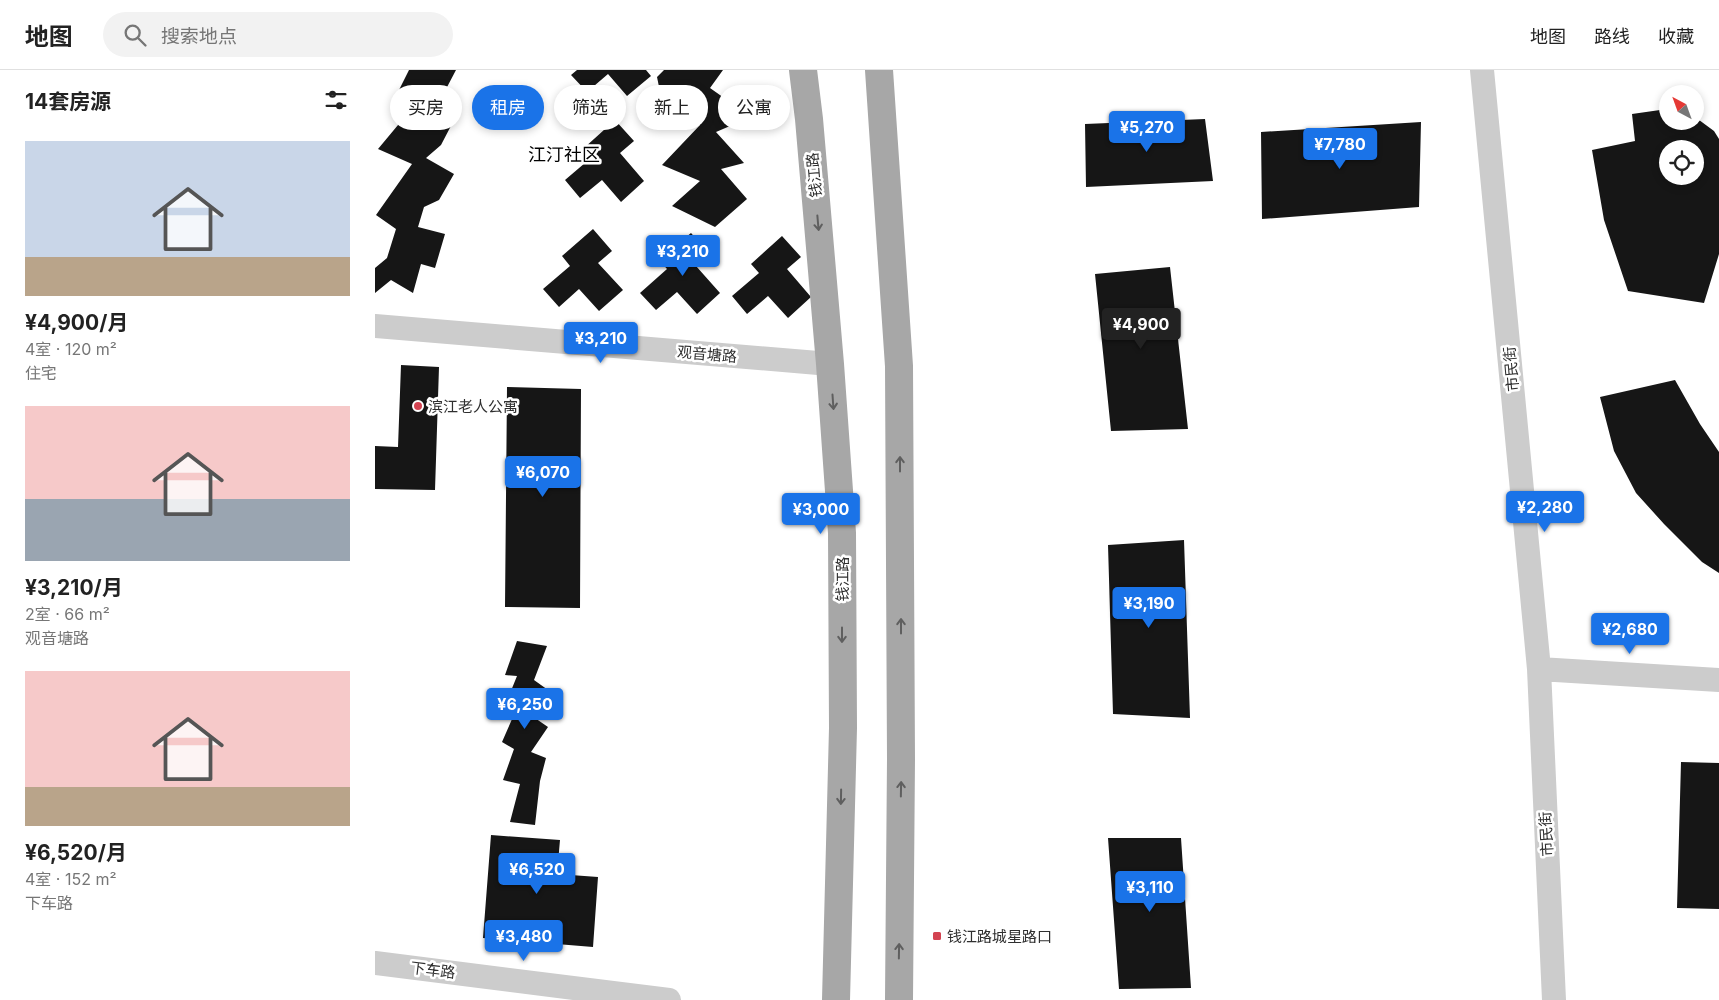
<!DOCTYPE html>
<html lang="zh">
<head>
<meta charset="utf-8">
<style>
	body { margin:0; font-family:Inter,"Noto Sans SC",sans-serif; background:#f2f2f2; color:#222; height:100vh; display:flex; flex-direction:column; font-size:19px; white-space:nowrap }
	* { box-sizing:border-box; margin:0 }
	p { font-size:16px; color:#767676 }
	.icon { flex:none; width:28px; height:28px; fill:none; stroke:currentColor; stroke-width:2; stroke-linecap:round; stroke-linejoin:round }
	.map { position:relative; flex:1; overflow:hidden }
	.details { display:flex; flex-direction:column; background:#fff; width:375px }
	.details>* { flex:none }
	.guide { position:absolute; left:15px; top:15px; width:475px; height:45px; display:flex; gap:10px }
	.needle { width:32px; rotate:319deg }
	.buttons { position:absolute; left:1284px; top:15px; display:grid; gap:10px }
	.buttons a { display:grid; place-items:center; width:45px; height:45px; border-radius:50%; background:#fff; box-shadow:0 2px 8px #0003; font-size:25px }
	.price { position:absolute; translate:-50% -42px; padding:0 11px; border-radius:5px; background:#1a73e8; color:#fff; font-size:16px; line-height:32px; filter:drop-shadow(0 1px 2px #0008) }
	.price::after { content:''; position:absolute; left:50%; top:30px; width:15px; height:11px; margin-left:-8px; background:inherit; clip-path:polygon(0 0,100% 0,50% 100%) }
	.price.on { background:#222; color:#fff }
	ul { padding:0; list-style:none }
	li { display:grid; align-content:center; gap:10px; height:265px; padding:0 25px }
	li span { display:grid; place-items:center; height:155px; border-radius:0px; color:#555 }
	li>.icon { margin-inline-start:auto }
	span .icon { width:90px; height:90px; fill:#fffc; stroke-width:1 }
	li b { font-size:21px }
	h2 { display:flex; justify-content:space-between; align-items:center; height:60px; padding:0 25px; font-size:21px }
	.pill { padding:0 18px; border-radius:22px; background:#fff; box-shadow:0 2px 8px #0003; font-size:18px; line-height:45px }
	.pill.on { background:#1a73e8; color:#fff }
	header { display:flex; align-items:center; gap:30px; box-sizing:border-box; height:70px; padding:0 25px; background:#fff; border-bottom:1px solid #e0e0e0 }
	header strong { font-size:24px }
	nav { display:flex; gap:28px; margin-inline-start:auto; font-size:18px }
	.search { width:350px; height:45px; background:#f2f2f2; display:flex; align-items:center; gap:12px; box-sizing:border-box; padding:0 18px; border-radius:28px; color:#767676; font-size:19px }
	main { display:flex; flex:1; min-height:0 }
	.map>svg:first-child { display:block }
	.building { fill:#161616; fill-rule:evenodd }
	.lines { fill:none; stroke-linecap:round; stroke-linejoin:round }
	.minor { stroke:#ccc; stroke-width:24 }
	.major { stroke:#a7a7a7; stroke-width:28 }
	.oneway { stroke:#5f5f5f }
	.poi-dot { fill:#d34351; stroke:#fff; stroke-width:2 }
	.labels { text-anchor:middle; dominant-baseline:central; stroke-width:5; stroke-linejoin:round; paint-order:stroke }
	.street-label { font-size:15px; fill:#2f2f2f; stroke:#fff }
	.poi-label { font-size:15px; fill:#2f2f2f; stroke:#fff; text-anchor:start }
	.quarter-label { font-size:18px; fill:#000; stroke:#fff }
</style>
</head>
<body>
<header>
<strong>地图</strong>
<div class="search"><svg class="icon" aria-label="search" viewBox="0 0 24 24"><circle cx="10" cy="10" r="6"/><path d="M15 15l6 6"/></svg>搜索地点</div>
<nav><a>地图</a><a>路线</a><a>收藏</a></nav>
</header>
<main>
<section class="details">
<h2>14套房源<svg class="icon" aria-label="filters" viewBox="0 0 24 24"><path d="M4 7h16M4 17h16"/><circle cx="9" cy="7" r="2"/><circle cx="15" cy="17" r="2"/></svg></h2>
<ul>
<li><span style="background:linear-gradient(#c9d6e8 75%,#b9a48a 0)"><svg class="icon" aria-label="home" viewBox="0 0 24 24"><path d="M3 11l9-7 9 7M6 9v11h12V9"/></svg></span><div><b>¥4,900/月</b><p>4室 · 120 m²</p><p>住宅</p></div></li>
<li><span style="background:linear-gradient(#f6c9c9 60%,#9aa5b1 0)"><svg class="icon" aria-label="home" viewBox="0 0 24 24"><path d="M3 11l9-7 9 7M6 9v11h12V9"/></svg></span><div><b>¥3,210/月</b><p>2室 · 66 m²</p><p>观音塘路</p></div></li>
<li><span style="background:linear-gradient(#f6c9c9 75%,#b9a48a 0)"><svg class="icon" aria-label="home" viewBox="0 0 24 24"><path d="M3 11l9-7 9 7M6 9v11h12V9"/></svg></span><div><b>¥6,520/月</b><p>4室 · 152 m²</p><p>下车路</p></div></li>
</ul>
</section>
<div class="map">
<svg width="1344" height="930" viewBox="0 0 1344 930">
	<rect width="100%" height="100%" fill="#fff"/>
	<path class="building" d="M 34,0 L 81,0 L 60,40 L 79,50 L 66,75 L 51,88 L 79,104 L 64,130 L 49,137 L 43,157 L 70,164 L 60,198 L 46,194 L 38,223 L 16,210 L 0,223 L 0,198 L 12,188 L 21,159 L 1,145 L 37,94 L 3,79 L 33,43 L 23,22 Z
		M 202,0 L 271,0 L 276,6 L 252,26 L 233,4 L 212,22 L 196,5 Z
		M 289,0 L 348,0 L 335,18 L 376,47 L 341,62 L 369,93 L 346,99 L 372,129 L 340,157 L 297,136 L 325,111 L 287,95 L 325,55 L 291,51 L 282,7 Z
		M 1292,39 L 1292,51 L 1320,51 L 1320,47 L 1339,61 L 1344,69 L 1344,184 L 1329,233 L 1253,221 L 1229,150 L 1217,80 L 1260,71 L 1257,44 ZM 1292,79 L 1320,79 L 1320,106 L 1292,106 Z
		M 830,49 L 838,111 L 711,117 L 710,54 Z
		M 240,50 L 259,71 L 245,83 L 269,111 L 246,132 L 227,110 L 205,128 L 190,110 L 217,87 L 209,78 Z
		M 1046,52 L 1044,137 L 887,149 L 886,62 Z
		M 218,159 L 237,181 L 223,193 L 248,220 L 224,241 L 204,219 L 184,237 L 168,219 L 195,196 L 187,186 Z
		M 316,163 L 335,184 L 321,196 L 345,223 L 322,244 L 302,222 L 281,240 L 265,223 L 292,199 L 284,190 Z
		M 407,166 L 426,187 L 412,199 L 436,227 L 413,248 L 393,226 L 372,244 L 357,226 L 384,203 L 376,194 Z
		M 795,197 L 813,359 L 736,361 L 720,204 Z
		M 26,295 L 64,297 L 60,420 L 0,419 L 0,376 L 23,377 Z
		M 1300,310 L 1325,354 L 1344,382 L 1344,503 L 1327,492 L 1289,454 L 1261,423 L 1239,381 L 1225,327 Z
		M 132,317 L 206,319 L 205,538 L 130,537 Z
		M 809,470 L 815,648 L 738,644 L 733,475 Z
		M 142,571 L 172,576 L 159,610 L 173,620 L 157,646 L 173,657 L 156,682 L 171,688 L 165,711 L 160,755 L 135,752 L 145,714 L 128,710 L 139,679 L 127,672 L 141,640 L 129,638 L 142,606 L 130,605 Z
		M 1306,692 L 1344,693 L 1344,839 L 1302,838 Z
		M 116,765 L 185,770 L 182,804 L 223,807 L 218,877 L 108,868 Z
		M 733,768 L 806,768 L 816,918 L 744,919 Z"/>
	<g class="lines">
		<path class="minor" d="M 1107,0 L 1164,599 L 1179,930
			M 0,256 L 455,294
			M 1164,599 L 1344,610
			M 0,893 L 294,930"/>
		<path class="major" d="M 428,0 L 434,49 L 455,294 L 467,463 L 468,658 L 461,930
			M 504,0 L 524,296 L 526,689 L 524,930"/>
	</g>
	<defs><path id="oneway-shaft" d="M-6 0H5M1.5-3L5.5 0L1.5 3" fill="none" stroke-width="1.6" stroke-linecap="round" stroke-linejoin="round" transform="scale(1.25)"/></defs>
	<g class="oneway">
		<use href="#oneway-shaft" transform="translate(443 153) rotate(85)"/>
		<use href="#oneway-shaft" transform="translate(458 332) rotate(86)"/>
		<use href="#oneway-shaft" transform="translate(525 394) rotate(-90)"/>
		<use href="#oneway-shaft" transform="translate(526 556) rotate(-90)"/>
		<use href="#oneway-shaft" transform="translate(467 565) rotate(90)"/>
		<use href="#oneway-shaft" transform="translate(526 719) rotate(-89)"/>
		<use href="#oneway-shaft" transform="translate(466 727) rotate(91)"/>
		<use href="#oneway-shaft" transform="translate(524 881) rotate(-89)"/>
	</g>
	<g class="poi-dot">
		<circle cx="43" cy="336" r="5"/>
		<rect x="557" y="861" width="10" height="10" rx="2.5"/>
	</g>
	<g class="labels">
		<g class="street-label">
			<text transform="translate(439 105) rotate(-95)">钱江路</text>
			<text transform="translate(332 284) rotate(5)">观音塘路</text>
			<text transform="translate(1136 299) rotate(-95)">市民街</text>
			<text transform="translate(467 509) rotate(-90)">钱江路</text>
			<text transform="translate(1171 764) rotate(-93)">市民街</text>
			<text transform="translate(58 900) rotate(7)">下车路</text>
		</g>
		<g class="poi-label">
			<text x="53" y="336">滨江老人公寓</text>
			<text x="572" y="866">钱江路城星路口</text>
		</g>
		<g class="quarter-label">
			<text x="189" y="84">江汀社区</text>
		</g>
	</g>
</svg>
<div class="buttons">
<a><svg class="needle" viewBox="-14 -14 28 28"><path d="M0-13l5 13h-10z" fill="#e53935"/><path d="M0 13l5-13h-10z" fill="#767676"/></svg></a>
<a><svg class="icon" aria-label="locate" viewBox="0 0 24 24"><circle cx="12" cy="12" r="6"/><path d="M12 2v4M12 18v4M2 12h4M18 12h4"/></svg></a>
</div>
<b class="price" style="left:772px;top:83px">¥5,270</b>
<b class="price" style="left:965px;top:100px">¥7,780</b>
<b class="price" style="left:308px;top:207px">¥3,210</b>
<b class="price on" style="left:766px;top:280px">¥4,900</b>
<b class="price" style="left:226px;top:294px">¥3,210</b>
<b class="price" style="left:168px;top:428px">¥6,070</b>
<b class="price" style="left:1170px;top:463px">¥2,280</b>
<b class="price" style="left:446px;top:465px">¥3,000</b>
<b class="price" style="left:774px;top:559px">¥3,190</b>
<b class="price" style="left:1255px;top:585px">¥2,680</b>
<b class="price" style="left:150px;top:660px">¥6,250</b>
<b class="price" style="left:162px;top:825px">¥6,520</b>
<b class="price" style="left:775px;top:843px">¥3,110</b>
<b class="price" style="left:149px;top:892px">¥3,480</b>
<div class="guide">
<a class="pill">买房</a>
<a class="pill on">租房</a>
<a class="pill">筛选</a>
<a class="pill">新上</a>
<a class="pill">公寓</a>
</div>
</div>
</main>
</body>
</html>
